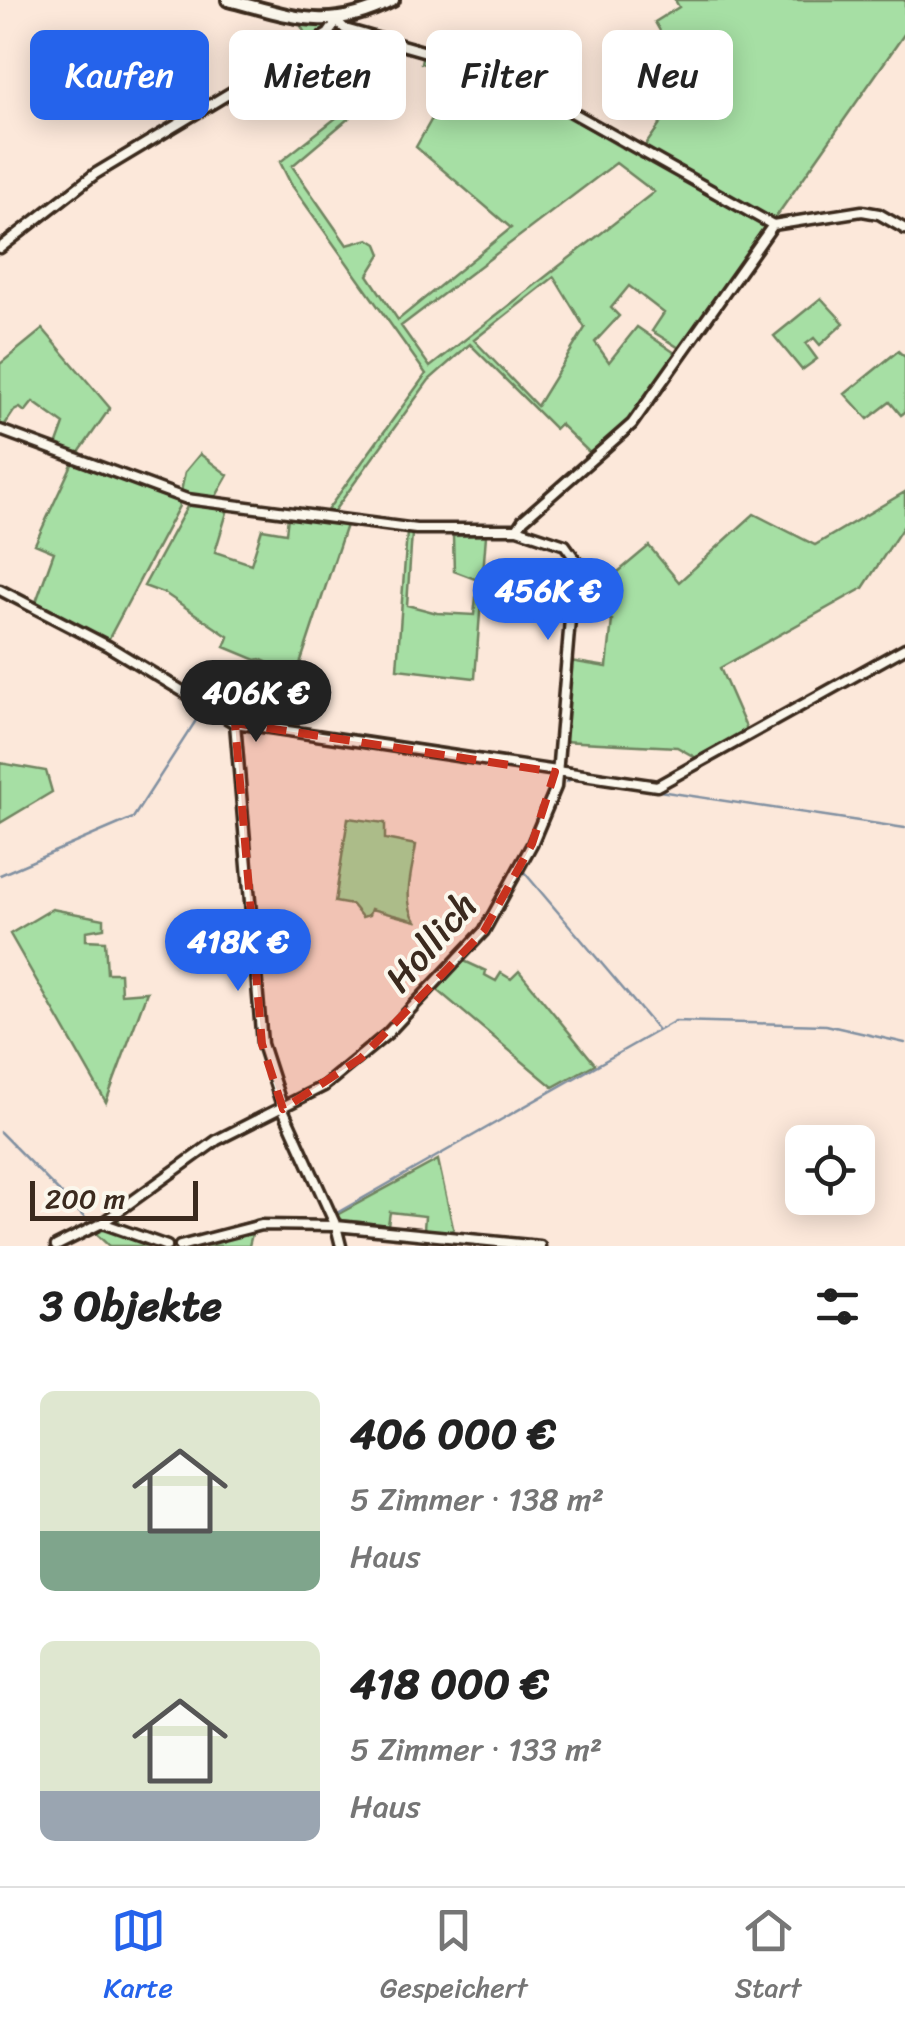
<!DOCTYPE html>
<html lang="de">
<head>
<meta charset="utf-8">
<style>
	body { margin:0; font-family:Sriracha,sans-serif; background:#f6f6f6; color:#222; height:100vh; display:flex; flex-direction:column; font-size:38px; white-space:nowrap }
	* { box-sizing:border-box; margin:0 }
	p { font-size:32px; color:#767676 }
	.icon { flex:none; width:55px; height:55px; fill:none; stroke:currentColor; stroke-width:2; stroke-linecap:round; stroke-linejoin:round }
	.map { position:relative; height:1246px; overflow:hidden }
	.details { display:flex; flex-direction:column; background:#fff; flex:1 }
	.details>* { flex:none }
	.guide { position:absolute; left:30px; top:30px; width:845px; height:90px; display:flex; gap:20px }
	.fabs { position:absolute; left:785px; top:1125px; display:grid; gap:20px }
	.fabs a { display:grid; place-items:center; width:90px; height:90px; border-radius:15px; background:#fff; box-shadow:0 5px 25px #0003; font-size:50px }
	.scale { position:absolute; left:30px; bottom:25px; width:168px; box-sizing:border-box; padding-left:10px; border:5px solid #3b2a1e; border-top:0; font-size:28px; line-height:35px; white-space:nowrap; color:#3b2a1e; -webkit-text-stroke:8px #fbf7ec; paint-order:stroke }
	.price { position:absolute; translate:-50% -85px; padding:0 22px; border-radius:35px; background:#2563eb; color:#fff; font-size:32px; line-height:65px; filter:drop-shadow(0 2px 5px #0008) }
	.price::after { content:''; position:absolute; left:50%; top:60px; width:30px; height:22px; margin-left:-15px; background:inherit; clip-path:polygon(0 0,100% 0,50% 100%) }
	.price.current { background:#222; color:#fff }
	ul { padding:0; list-style:none }
	li { display:flex; align-items:center; gap:30px; height:250px; padding:0 40px }
	li span { display:grid; place-items:center; flex:none; width:280px; height:200px; border-radius:15px; color:#555 }
	li>.icon { margin-inline-start:auto }
	span .icon { width:120px; height:120px; fill:#fffc; stroke-width:1 }
	li b { font-size:42px }
	h2 { display:flex; justify-content:space-between; align-items:center; height:120px; padding:0 40px; font-size:42px }
	.tag { padding:0 35px; border-radius:15px; background:#fff; box-shadow:0 5px 25px #0003; font-size:35px; line-height:90px }
	.tag.current { background:#2563eb; color:#fff }
	.tab-bar { display:flex; justify-content:space-around; align-items:center; height:140px; border-top:2px solid #e0e0e0; background:#fff; font-size:28px; color:#767676 }
	.tab-bar a { display:grid; justify-items:center; gap:5px }
	.tab-bar .current { color:#2563eb }
	.map>svg:first-child { display:block }
	.green { fill:#a6dfa4; stroke:#708461; stroke-width:2.5; fill-rule:evenodd }
	.lines { fill:none; stroke-linecap:round; stroke-linejoin:round }
	.stream { stroke:#8190a1; stroke-width:2.5 }
	.minor-casing { stroke:#3b2a1e; stroke-width:15 }
	.major-casing { stroke:#3b2a1e; stroke-width:18 }
	.minor { stroke:#fbf7ec; stroke-width:8 }
	.major { stroke:#fbf7ec; stroke-width:10 }
	.marked { fill:#c8321e; fill-opacity:0.2; stroke:#c8321e; stroke-width:8; stroke-dasharray:20 12; stroke-linejoin:round }
	.labels { text-anchor:middle; dominant-baseline:central; stroke-width:8; stroke-linejoin:round; paint-order:stroke }
	.street-label { font-size:38px; fill:#3b2a1e; stroke:#fbf7ec }
</style>
</head>
<body>
<div class="map">
<svg width="905" height="1246" viewBox="0 0 905 1246">
	<rect width="100%" height="100%" fill="#fce8da"/>
	<filter id="ink" filterUnits="userSpaceOnUse"><feTurbulence type="fractalNoise" baseFrequency=".01" numOctaves="2"/><feDisplacementMap in="SourceGraphic" scale="20" xChannelSelector="R" yChannelSelector="G"/><feConvolveMatrix kernelMatrix="1 2 1 2 8 2 1 2 1" color-interpolation-filters="sRGB"/></filter>
	<g filter="url(#ink)">
		<path class="green" d="M 675,0 L 905,0 L 905,33 L 773,221 L 642,150 L 675,103 L 652,89 L 674,56 L 655,22 L 679,7 Z
			M 299,22 L 351,28 L 345,37 L 247,96 L 243,89 L 312,47 Z
			M 423,53 L 504,78 L 622,148 L 626,146 L 768,226 L 681,349 L 652,331 L 664,313 L 629,286 L 611,308 L 619,316 L 595,342 L 609,362 L 637,327 L 678,355 L 630,422 L 592,455 L 560,424 L 555,429 L 470,344 L 429,380 L 334,511 L 326,512 L 426,374 L 291,184 L 280,162 L 341,114 L 349,118 L 292,166 L 347,245 L 369,239 L 377,244 L 381,254 L 368,275 L 398,320 L 511,228 L 416,147 L 456,76 L 421,63 ZM 616,163 L 654,192 L 430,367 L 401,326 ZM 554,277 L 585,328 L 537,406 L 474,340 Z
			M 821,298 L 844,323 L 820,345 L 814,338 L 806,344 L 817,359 L 802,370 L 774,336 Z
			M 43,329 L 110,408 L 80,451 L 81,456 L 56,446 L 64,424 L 33,402 L 25,412 L 20,408 L 14,411 L 4,426 L 0,425 L 0,364 Z
			M 898,351 L 905,357 L 905,412 L 901,415 L 890,402 L 868,419 L 845,394 Z
			M 200,454 L 228,475 L 215,498 L 181,492 L 185,472 Z
			M 73,462 L 177,499 L 179,506 L 108,640 L 36,602 L 54,552 L 35,544 Z
			M 905,492 L 905,524 L 863,588 L 720,668 L 748,732 L 700,760 L 677,747 L 562,741 L 570,661 L 607,667 L 612,620 L 573,615 L 580,557 L 618,572 L 649,546 L 679,582 L 754,514 L 815,545 Z
			M 192,504 L 228,509 L 215,552 L 251,564 L 262,529 L 286,533 L 288,517 L 346,525 L 296,676 L 260,659 L 256,660 L 225,647 L 229,637 L 166,594 L 144,586 L 187,507 Z
			M 407,532 L 412,533 L 407,605 L 437,613 L 474,615 L 478,580 L 454,571 L 453,536 L 486,535 L 475,678 L 397,669 Z
			M 0,763 L 46,771 L 52,792 L 0,823 Z
			M 348,818 L 385,823 L 385,839 L 416,845 C 413,868 401,900 416,921 L 371,909 L 369,915 L 362,917 L 352,905 L 335,902 Z
			M 52,909 L 104,919 L 104,928 L 86,931 L 86,940 L 105,941 L 107,973 L 120,973 L 121,994 L 147,992 L 106,1102 L 10,934 Z
			M 462,960 L 486,971 L 485,975 L 496,981 L 501,973 L 511,979 L 519,971 L 595,1064 L 553,1087 L 435,988 Z
			M 438,1160 L 454,1232 L 424,1229 L 425,1216 L 390,1212 L 388,1225 L 342,1220 L 335,1216 Z
			M 118,1217 L 120,1224 L 172,1244 L 259,1219 L 281,1221 L 252,1234 L 249,1246 L 109,1246 L 94,1232 Z"/>
		<g class="lines">
			<path class="stream" d="M 240,727 L 548,774
				M 566,782 L 573,778 L 905,828
				M 524,872 L 658,1030
				M 0,875 L 133,818 L 204,708 L 206,710
				M 476,933 L 484,923
				M 0,1132 L 87,1220
				M 335,1214 L 675,1021 L 826,1025 L 905,1043
				M 117,1232 L 151,1246
				M 201,1246 L 261,1230 L 326,1230 L 333,1234 L 335,1246"/>
			<g class="minor-casing">
				<path id="minor" d="M 0,248 L 95,174 L 328,34 L 337,21 L 345,29 L 504,74 L 773,225
					M 0,430 L 187,499 L 416,529 L 517,529 L 523,520 L 632,424 L 773,225 L 862,211 L 879,214 L 905,229
					M 0,590 L 108,646 L 235,723 L 657,786 L 905,648
					M 235,723 L 262,1044 L 283,1109 L 336,1226 L 341,1246
					M 102,1223 L 167,1246
					M 56,1246 L 102,1223 L 217,1140 L 324,1086 L 387,1034 L 484,931 L 532,844 L 556,787 L 575,559 L 565,545 L 517,529
					M 180,1246 L 261,1225 L 336,1226 L 540,1246"/>
			</g>
			<g class="major-casing">
				<path id="major" d="M 228,0 C 295,17 328,33 393,0"/>
			</g>
			<use href="#minor" class="minor"/>
			<use href="#major" class="major"/>
		</g>
	</g>
	<path class="marked" d="M 235,723 L 555,772 L 532,844 L 484,931 L 361,1058 L 283,1109 L 262,1044 Z"/>
	<g class="labels">
		<g class="street-label">
			<text transform="translate(431 942) rotate(-49)">Hollich</text>
		</g>
	</g>
</svg>
<div class="fabs">
<a><svg class="icon" aria-label="locate" viewBox="0 0 24 24"><circle cx="12" cy="12" r="6"/><path d="M12 2v4M12 18v4M2 12h4M18 12h4"/></svg></a>
</div>
<div class="scale">200 m</div>
<b class="price" style="left:548px;top:643px">456K €</b>
<b class="price current" style="left:256px;top:745px">406K €</b>
<b class="price" style="left:238px;top:994px">418K €</b>
<div class="guide">
<a class="tag current">Kaufen</a>
<a class="tag">Mieten</a>
<a class="tag">Filter</a>
<a class="tag">Neu</a>
</div>
</div>
<section class="details">
<h2>3 Objekte<svg class="icon" aria-label="filters" viewBox="0 0 24 24"><path d="M4 7h16M4 17h16"/><circle cx="9" cy="7" r="2"/><circle cx="15" cy="17" r="2"/></svg></h2>
<ul>
<li><span style="background:linear-gradient(#dfe7d0 70%,#7fa58c 0)"><svg class="icon" aria-label="home" viewBox="0 0 24 24"><path d="M3 11l9-7 9 7M6 9v11h12V9"/></svg></span><div><b>406 000 €</b><p>5 Zimmer · 138 m²</p><p>Haus</p></div></li>
<li><span style="background:linear-gradient(#dfe7d0 75%,#9aa5b1 0)"><svg class="icon" aria-label="home" viewBox="0 0 24 24"><path d="M3 11l9-7 9 7M6 9v11h12V9"/></svg></span><div><b>418 000 €</b><p>5 Zimmer · 133 m²</p><p>Haus</p></div></li>
</ul>
</section>
<nav class="tab-bar">
<a class="current"><svg class="icon" aria-label="map" viewBox="0 0 24 24"><path d="M3 6l6-2 6 2 6-2v14l-6 2-6-2-6 2zM9 4v14M15 6v14"/></svg>Karte</a>
<a><svg class="icon" aria-label="saved" viewBox="0 0 24 24"><path d="M7 4h10v16l-5-4-5 4z"/></svg>Gespeichert</a>
<a><svg class="icon" aria-label="home" viewBox="0 0 24 24"><path d="M3 11l9-7 9 7M6 9v11h12V9"/></svg>Start</a>
</nav>
</body>
</html>
